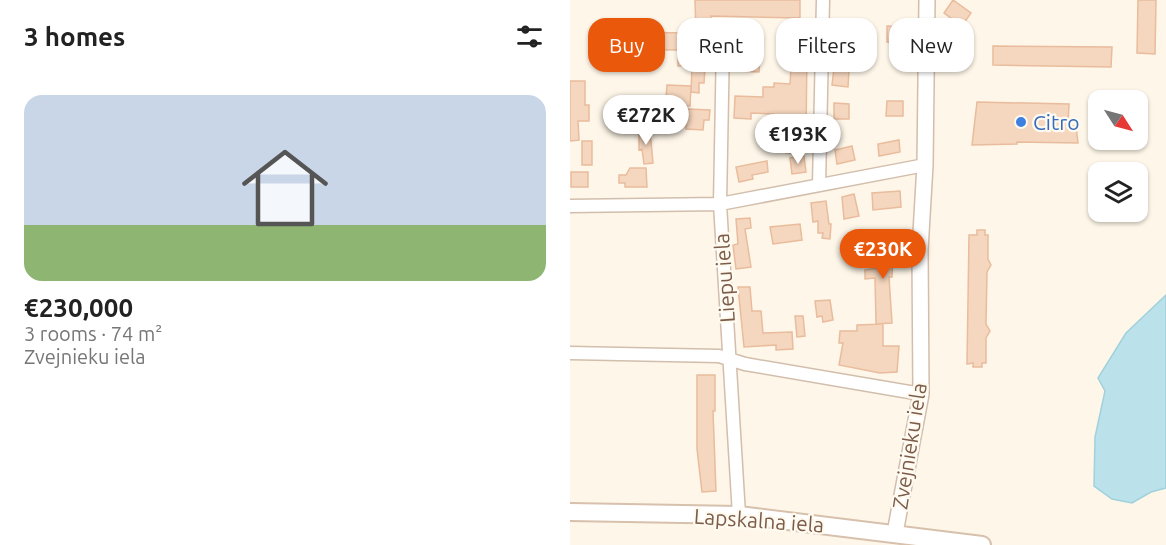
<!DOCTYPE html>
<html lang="en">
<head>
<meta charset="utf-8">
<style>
	body { margin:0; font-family:Ubuntu,sans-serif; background:#f6f6f6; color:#222; height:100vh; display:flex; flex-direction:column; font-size:22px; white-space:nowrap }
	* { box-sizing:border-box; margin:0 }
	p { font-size:20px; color:#767676 }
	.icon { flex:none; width:33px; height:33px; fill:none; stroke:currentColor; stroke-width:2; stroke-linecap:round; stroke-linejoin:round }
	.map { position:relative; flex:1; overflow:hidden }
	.drawer { display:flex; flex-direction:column; background:#fff; width:570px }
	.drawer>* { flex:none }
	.hud { position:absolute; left:18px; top:18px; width:488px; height:54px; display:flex; gap:12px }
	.needle { width:39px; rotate:126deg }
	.buttons { position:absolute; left:518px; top:90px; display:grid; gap:12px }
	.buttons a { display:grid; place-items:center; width:60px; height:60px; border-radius:12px; background:#fff; box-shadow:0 2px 4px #0004; font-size:30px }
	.price { position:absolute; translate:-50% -51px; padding:0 14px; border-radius:21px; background:#fff; color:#222; font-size:20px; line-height:39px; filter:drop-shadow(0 2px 3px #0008) }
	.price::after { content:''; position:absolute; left:50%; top:36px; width:18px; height:14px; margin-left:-9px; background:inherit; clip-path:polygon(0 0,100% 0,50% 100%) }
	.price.selected { background:#ea580c; color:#fff }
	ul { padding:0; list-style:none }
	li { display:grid; align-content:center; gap:12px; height:318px; padding:0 24px }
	li span { display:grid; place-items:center; height:186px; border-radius:18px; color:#555 }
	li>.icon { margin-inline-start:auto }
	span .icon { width:108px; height:108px; fill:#fffc; stroke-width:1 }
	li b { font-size:26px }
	h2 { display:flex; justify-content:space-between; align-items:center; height:72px; padding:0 24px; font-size:26px }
	.pill { padding:0 21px; border-radius:18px; background:#fff; box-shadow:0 2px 4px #0004; font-size:21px; line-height:54px }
	.pill.selected { background:#ea580c; color:#fff }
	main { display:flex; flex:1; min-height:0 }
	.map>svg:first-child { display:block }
	.water { fill:#bbe2ea; stroke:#a0d1dc; stroke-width:1.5 }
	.building { fill:#f5d6be; stroke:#e9bc9d; stroke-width:1.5 }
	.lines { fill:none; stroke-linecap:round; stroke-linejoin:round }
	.minor-casing { stroke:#d2beac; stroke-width:15 }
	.tertiary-casing { stroke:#d2beac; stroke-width:18 }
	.secondary-casing { stroke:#d7c0ac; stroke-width:20 }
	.minor { stroke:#fff; stroke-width:12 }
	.tertiary { stroke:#fff; stroke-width:15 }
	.secondary { stroke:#fff; stroke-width:16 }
	.shop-dot { fill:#3f7fe0; stroke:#fffaf0; stroke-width:2 }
	.labels { text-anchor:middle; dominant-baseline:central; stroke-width:4.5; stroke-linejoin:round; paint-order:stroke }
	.shop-label { font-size:21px; fill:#366cbe; stroke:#fffaf0; text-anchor:start }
	.street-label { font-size:21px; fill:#7b5c49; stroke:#fffaf0 }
</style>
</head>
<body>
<main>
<section class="drawer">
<h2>3 homes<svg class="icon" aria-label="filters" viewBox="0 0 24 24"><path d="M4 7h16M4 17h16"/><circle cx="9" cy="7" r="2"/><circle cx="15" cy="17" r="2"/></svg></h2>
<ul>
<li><span style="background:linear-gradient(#c9d6e8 70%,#8fb573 0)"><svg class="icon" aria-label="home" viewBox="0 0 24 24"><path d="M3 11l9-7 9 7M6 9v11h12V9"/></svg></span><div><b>€230,000</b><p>3 rooms · 74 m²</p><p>Zvejnieku iela</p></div></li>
</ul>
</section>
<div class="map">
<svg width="596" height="545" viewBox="0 0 596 545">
	<rect width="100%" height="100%" fill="#fef6e8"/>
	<path class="water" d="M 596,295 L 596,488 L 581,492 L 562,503 L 542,499 L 524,486 L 525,437 L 535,391 L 528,378 L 556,333 Z"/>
	<path class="building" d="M 125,0 L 230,0 L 230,18 L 141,16 L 139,51 L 125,50 L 125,65 L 108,66 L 108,50 L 33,49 L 33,32 L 126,33 Z
		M 383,0 L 401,13 L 392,26 L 374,13 Z
		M 568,0 L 586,0 L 585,54 L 567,53 Z
		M 317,26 L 333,27 L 333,42 L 317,42 Z
		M 167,43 L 191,44 L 189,72 L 165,71 Z
		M 383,43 L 400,57 L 390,69 L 373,56 Z
		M 423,46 L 542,47 L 541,67 L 423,65 Z
		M 222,50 L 237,51 L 236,136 L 225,136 L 225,153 L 216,153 L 216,140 L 201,140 L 203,114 L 181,113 L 181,119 L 164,118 L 165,96 L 193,97 L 193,87 L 204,87 L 204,83 L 220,84 Z
		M 122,67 L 135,67 L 134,83 L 129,83 L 129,93 L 121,92 Z
		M 264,68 L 279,70 L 278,87 L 262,85 Z
		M 0,81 L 15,81 L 15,105 L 19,105 L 19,121 L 8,121 L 9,140 L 0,141 Z
		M 97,85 L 121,86 L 120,106 L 103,105 L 104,98 L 96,98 Z
		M 317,101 L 333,101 L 333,116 L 316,116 Z
		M 407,102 L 499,104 L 498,126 L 506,126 L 508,143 L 447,142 L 447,144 L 402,145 Z
		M 264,103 L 279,104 L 279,119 L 264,119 Z
		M 117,109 L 140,110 L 139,120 L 134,120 L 133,130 L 116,129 Z
		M 80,130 L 83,163 L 74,164 L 72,149 L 69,150 L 69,131 Z
		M 329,140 L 330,152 L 309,156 L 308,144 Z
		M 12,141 L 22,141 L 22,165 L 12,165 Z
		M 282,146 L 285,160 L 267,164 L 265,150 Z
		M 234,156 L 236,172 L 222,174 L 220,158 Z
		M 197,161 L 198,172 L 182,175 L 183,179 L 169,182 L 166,167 Z
		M 60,168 L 76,168 L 77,187 L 55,187 L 55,183 L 49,183 L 49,175 L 56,175 Z
		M 1,172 L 18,172 L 18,187 L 1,187 Z
		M 330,191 L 331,207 L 303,210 L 302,193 Z
		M 284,194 L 289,216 L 274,219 L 272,197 Z
		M 256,201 L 259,224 L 261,224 L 260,239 L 252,238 L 253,233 L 248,233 L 248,221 L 243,222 L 241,203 Z
		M 180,218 L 181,228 L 175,229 L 181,267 L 166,269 L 163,245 L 168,244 L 166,219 Z
		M 230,224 L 232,240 L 203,244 L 200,227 Z
		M 407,230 L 415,230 L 415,235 L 418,235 L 418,259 L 421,265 L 417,272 L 416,324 L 420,331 L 416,338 L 416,363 L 412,363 L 412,367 L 403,367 L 403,363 L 397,364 L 399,235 L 407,235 Z
		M 306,236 L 319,236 L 319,252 L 323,252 L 322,277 L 319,277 L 322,323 L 306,324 L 305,278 L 295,279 L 295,270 L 308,268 Z
		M 168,287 L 180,287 L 182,311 L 191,311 L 193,333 L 222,332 L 223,349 L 206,350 L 206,345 L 174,347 Z
		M 260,300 L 263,320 L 253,322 L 252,316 L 247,317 L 245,301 Z
		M 225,316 L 233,316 L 235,336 L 227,337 Z
		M 313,324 L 313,346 L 329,346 L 327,372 L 310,373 L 269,365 L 273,343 L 269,343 L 270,331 L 287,331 L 287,325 Z
		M 127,375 L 145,375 L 145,411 L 143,411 L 146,491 L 132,492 L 127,449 Z"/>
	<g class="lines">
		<g class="minor-casing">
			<path id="minor" d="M 153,41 L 150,204 L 169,515
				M 249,185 L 253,0
				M 0,206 L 150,204 L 355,165
				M 0,353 L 149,356 L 175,364 L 351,394"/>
		</g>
		<g class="tertiary-casing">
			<path id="tertiary" d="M 325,533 L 351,394 L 350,250 L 355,165 L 357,0"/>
		</g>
		<g class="secondary-casing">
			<path id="secondary" d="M 0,512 L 169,515 L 412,545"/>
		</g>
		<use href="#minor" class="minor"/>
		<use href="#tertiary" class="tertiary"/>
		<use href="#secondary" class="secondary"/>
	</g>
	<circle class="shop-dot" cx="451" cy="122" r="6"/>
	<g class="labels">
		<g class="shop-label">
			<text x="463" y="122">Citro</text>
		</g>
		<g class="street-label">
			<text transform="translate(154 278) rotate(-94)">Liepu iela</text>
			<text transform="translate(339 446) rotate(-81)">Zvejnieku iela</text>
			<text transform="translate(189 520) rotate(4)">Lapskalna iela</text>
		</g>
	</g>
</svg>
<div class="buttons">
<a><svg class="needle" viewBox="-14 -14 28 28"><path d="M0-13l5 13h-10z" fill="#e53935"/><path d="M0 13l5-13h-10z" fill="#767676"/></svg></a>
<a><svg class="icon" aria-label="layers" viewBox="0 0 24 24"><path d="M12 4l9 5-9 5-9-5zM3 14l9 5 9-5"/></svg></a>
</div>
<b class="price" style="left:76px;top:146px">€272K</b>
<b class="price" style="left:228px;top:165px">€193K</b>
<b class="price selected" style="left:313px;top:280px">€230K</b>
<div class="hud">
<a class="pill selected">Buy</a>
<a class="pill">Rent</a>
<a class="pill">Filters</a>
<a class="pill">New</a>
</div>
</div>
</main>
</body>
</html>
